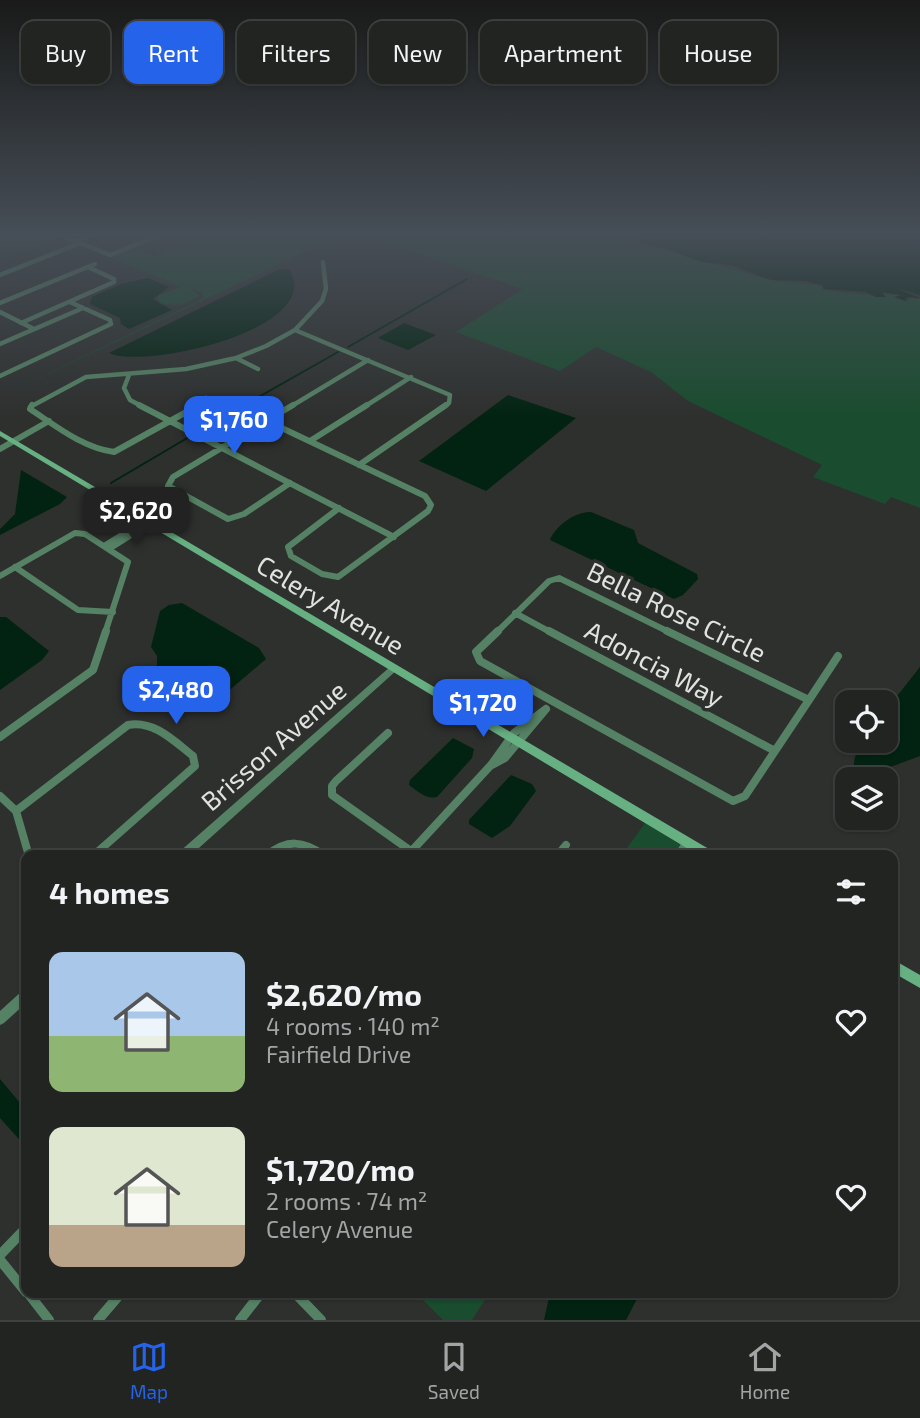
<!DOCTYPE html>
<html lang="en">
<head>
<meta charset="utf-8">
<style>
	body { margin:0; font-family:"Exo 2",sans-serif; background:#2a2c2a; color:#f1f3f6; height:100vh; display:flex; flex-direction:column; font-size:26px; white-space:nowrap }
	* { box-sizing:border-box; margin:0 }
	p { font-size:23px; color:#a2a4a5 }
	.icon { flex:none; width:38px; height:38px; fill:none; stroke:currentColor; stroke-width:2; stroke-linecap:round; stroke-linejoin:round }
	.map { position:relative; flex:1; overflow:hidden }
	.sheet { position:absolute; left:21px; top:850px; width:877px; height:448px; display:flex; flex-direction:column; background:#222422; border-radius:14px; box-shadow:0 2px 5px #0004,0 0 0 2px #3f4140 }
	.sheet>* { flex:none }
	.top-card { position:absolute; left:21px; top:21px; width:878px; height:63px; display:flex; gap:14px }
	.tools { position:absolute; left:835px; top:690px; display:grid; gap:14px }
	.tools a { display:grid; place-items:center; width:63px; height:63px; border-radius:14px; background:#222422; box-shadow:0 2px 5px #0004,0 0 0 2px #3f4140; font-size:35px }
	.price { position:absolute; translate:-50% -60px; padding:0 16px; border-radius:14px; background:#2563eb; color:#fff; font-size:23px; line-height:46px; filter:drop-shadow(0 2px 4px #0008) }
	.price::after { content:''; position:absolute; left:50%; top:42px; width:21px; height:16px; margin-left:-10px; background:inherit; clip-path:polygon(0 0,100% 0,50% 100%) }
	.price.active { background:#222; color:#fff }
	ul { padding:0; list-style:none }
	li { display:flex; align-items:center; gap:21px; height:175px; padding:0 28px }
	li span { display:grid; place-items:center; flex:none; width:196px; height:140px; border-radius:14px; color:#555 }
	li>.icon { margin-inline-start:auto }
	span .icon { width:84px; height:84px; fill:#fffc; stroke-width:1 }
	li b { font-size:30px }
	h2 { display:flex; justify-content:space-between; align-items:center; height:84px; padding:0 28px; font-size:30px }
	.chip { padding:0 24px; border-radius:14px; background:#222422; box-shadow:0 2px 5px #0004,0 0 0 2px #3f4140; font-size:24px; line-height:63px }
	.chip.active { background:#2563eb; color:#fff }
	.tabs { display:flex; justify-content:space-around; align-items:center; height:98px; border-top:2px solid #3f4140; background:#222422; font-size:19px; color:#a2a4a5 }
	.tabs a { display:grid; justify-items:center; gap:4px }
	.tabs .active { color:#2563eb }
	.map>svg:first-child { display:block }
	.built { fill:#313933 }
	.green { fill:#1a4c2f }
	.water { fill:#022311 }
	.lines { fill:none; stroke-linecap:round; stroke-linejoin:round }
	.stream { stroke:#022311; stroke-width:2 }
	.minor-far3 { stroke:#558265; stroke-width:4.5 }
	.minor-far2 { stroke:#558265; stroke-width:6 }
	.minor-far1 { stroke:#558265; stroke-width:8 }
	.minor { stroke:#558265; stroke-width:10 }
	.tertiary { fill:#558265; fill-rule:evenodd }
	.secondary { fill:#67b082; fill-rule:evenodd }
	.labels { text-anchor:middle; dominant-baseline:central; stroke-width:7; stroke-linejoin:round; paint-order:stroke }
	.street-label { font-size:26px; fill:#e1e3e1; stroke:#2e302e }
</style>
</head>
<body>
<div class="map">
<svg width="920" height="1320" viewBox="0 0 920 1320">
	<rect width="100%" height="100%" fill="#2e302e"/>
	<path class="built" d="M 0,234 L 50,234 L 60,238 L 0,261 Z"/>
	<path class="green" d="M 207,234 L 342,234 L 0,397 L 204,298 L 201,292 L 191,288 L 200,296 L 181,305 L 160,304 L 158,296 L 181,287 L 98,252 L 109,256 L 133,247 L 154,256 Z
		M 360,234 L 605,234 L 770,280 L 821,286 L 823,290 L 886,297 L 885,294 L 899,295 L 893,297 L 908,302 L 909,298 L 920,299 L 920,508 L 891,497 L 885,504 L 813,477 L 822,465 L 688,401 L 651,372 L 596,347 L 560,371 L 456,332 L 523,289 Z
		M 646,822 L 682,843 L 673,856 L 621,856 Z
		M 416,1293 L 489,1293 L 472,1320 L 443,1320 Z"/>
	<path class="water" d="M 606,234 L 920,234 L 920,295 L 896,288 L 920,298 L 908,297 L 905,301 L 895,297 L 901,295 L 882,292 L 885,297 L 876,297 L 866,292 L 824,289 L 822,285 L 805,281 L 771,280 L 730,265 L 701,262 L 667,249 L 641,244 L 638,239 Z
		M 280,269 L 289,269 C 327,329 145,370 109,353 Z
		M 148,278 L 169,287 L 153,299 L 172,310 L 129,329 L 121,324 L 120,318 L 90,304 L 92,297 L 121,284 Z
		M 404,323 L 436,335 L 408,350 L 378,338 Z
		M 508,395 L 576,418 L 486,491 L 419,461 Z
		M 21,470 L 67,497 L 60,504 L 0,535 L 0,529 L 15,514 Z
		M 591,512 L 634,530 L 638,543 L 697,574 L 698,579 L 683,595 L 674,599 L 550,540 C 555,526 576,511 591,512 Z
		M 182,603 L 259,648 L 266,659 L 226,693 L 210,698 L 157,668 L 157,656 L 151,647 L 160,611 L 169,605 Z
		M 0,617 L 6,617 L 49,651 L 42,660 L 0,690 Z
		M 920,667 L 920,756 L 866,776 L 855,774 C 852,760 856,752 864,740 L 886,740 L 886,710 Z
		M 453,738 L 474,749 L 472,758 L 437,797 C 427,800 417,791 409,785 L 410,780 Z
		M 511,775 L 532,784 L 536,791 L 510,826 L 492,838 L 469,824 L 469,820 Z
		M 0,1079 L 26,1110 L 26,1147 L 0,1118 Z
		M 550,1293 L 640,1293 L 626,1320 L 544,1320 Z"/>
	<g class="lines">
		<path class="stream" d="M 348,347 L 467,279
			M 202,429 L 338,352
			M 111,483 L 189,437"/>
		<path class="minor-far3" d="M 58,234 L 110,255 L 162,234
			M 76,241 L 94,234
			M 0,275 L 80,243
			M 0,303 L 95,264
			M 0,312 L 34,329
			M 21,323 L 114,282 L 114,279 L 88,267
			M 295,330 L 450,395 L 449,403 L 444,407
			M 0,344 L 83,308
			M 236,358 L 258,369
			M 129,375 L 124,388 L 130,400 L 143,407
			M 0,376 L 111,324 L 110,320 L 70,302
			M 30,407 L 86,377 L 186,369 L 236,358 L 266,346 L 295,330 L 322,301 L 326,289 L 323,262
			M 197,407 L 206,398
			M 290,407 L 368,360
			M 364,407 L 411,377"/>
		<path class="minor-far2" d="M 32,405 L 30,409 C 56,426 83,448 114,452 L 199,405
			M 139,405 L 394,537
			M 267,421 L 425,496 L 431,505 L 428,511 L 338,577 L 322,574 L 291,556 L 288,547 L 339,508
			M 310,441 L 367,405
			M 0,449 L 49,421
			M 359,465 L 446,405
			M 290,483 L 244,514 L 228,519 L 168,486 L 173,477 L 293,405
			M 104,546 L 133,528
			M 109,549 L 150,523
			M 15,567 L 78,610 L 113,612
			M 0,576 L 75,533 L 85,534 L 128,562 L 105,633
			M 515,613 L 552,633
			M 496,633 L 549,581 L 559,578 L 671,633"/>
		<path class="minor-far1" d="M 498,631 L 476,652 L 480,661 L 733,801 L 745,796 L 809,700
			M 549,631 L 775,751
			M 667,631 L 809,700
			M 809,700 L 838,656
			M 388,733 L 336,781 L 332,786 L 332,795 L 418,856
			M 0,737 L 93,670 L 106,631
			M 492,765 L 505,758 L 546,709
			M 0,796 L 16,811 L 29,856
			M 16,811 L 128,725 C 154,720 174,741 193,756 L 195,766 L 93,856
			M 266,856 C 287,839 303,840 325,856
			M 407,856 L 491,765 L 514,733 L 546,709
			M 557,856 L 566,845
			M 678,856 L 687,842"/>
		<path class="minor" d="M 0,1255 L 26,1228
			M 0,1260 L 26,1292
			M 28,1293 L 49,1320
			M 295,1293 L 321,1320
			M 98,1320 L 121,1293
			M 240,1320 L 261,1293"/>
		<path class="tertiary" d="M 394,665 L 398,668 L 397,670 L 190,856 L 177,856 L 178,853 L 391,666 Z
			M 26,989 L 26,1003 L 4,1023 L 0,1025 L 0,1011 L 22,991 Z"/>
		<path class="secondary" d="M 0,431 L 714,852 L 716,856 L 700,856 L 0,436 Z
			M 892,959 L 920,975 L 920,988 L 892,972 Z"/>
	</g>
	<linearGradient id="sky" x2="0" y2="1"><stop stop-color="#191a19"/><stop offset="0.56" stop-color="#464e57"/><stop offset="1" stop-color="#464e57" stop-opacity="0"/></linearGradient>
	<rect width="920" height="418" fill="url(#sky)"/>
	<g class="labels">
		<g class="street-label">
			<text transform="translate(331 604) rotate(31)">Celery Avenue</text>
			<text transform="translate(677 611) rotate(26)">Bella Rose Circle</text>
			<text transform="translate(655 663) rotate(28)">Adoncia Way</text>
			<text transform="translate(273 745) rotate(-41)">Brisson Avenue</text>
		</g>
	</g>
</svg>
<div class="tools">
<a><svg class="icon" aria-label="locate" viewBox="0 0 24 24"><circle cx="12" cy="12" r="6"/><path d="M12 2v4M12 18v4M2 12h4M18 12h4"/></svg></a>
<a><svg class="icon" aria-label="layers" viewBox="0 0 24 24"><path d="M12 4l9 5-9 5-9-5zM3 14l9 5 9-5"/></svg></a>
</div>
<b class="price" style="left:234px;top:456px">$1,760</b>
<b class="price active" style="left:136px;top:547px">$2,620</b>
<b class="price" style="left:176px;top:726px">$2,480</b>
<b class="price" style="left:483px;top:739px">$1,720</b>
<div class="top-card">
<a class="chip">Buy</a>
<a class="chip active">Rent</a>
<a class="chip">Filters</a>
<a class="chip">New</a>
<a class="chip">Apartment</a>
<a class="chip">House</a>
</div>
<section class="sheet">
<h2>4 homes<svg class="icon" aria-label="filters" viewBox="0 0 24 24"><path d="M4 7h16M4 17h16"/><circle cx="9" cy="7" r="2"/><circle cx="15" cy="17" r="2"/></svg></h2>
<ul>
<li><span style="background:linear-gradient(#a9c7e8 60%,#8fb573 0)"><svg class="icon" aria-label="home" viewBox="0 0 24 24"><path d="M3 11l9-7 9 7M6 9v11h12V9"/></svg></span><div><b>$2,620/mo</b><p>4 rooms · 140 m²</p><p>Fairfield Drive</p></div><svg class="icon" aria-label="heart" viewBox="0 0 24 24"><path d="M12 20l-8-8c-3-5 5-10 8-4 3-6 11-1 8 4z"/></svg></li>
<li><span style="background:linear-gradient(#dfe7d0 70%,#b9a48a 0)"><svg class="icon" aria-label="home" viewBox="0 0 24 24"><path d="M3 11l9-7 9 7M6 9v11h12V9"/></svg></span><div><b>$1,720/mo</b><p>2 rooms · 74 m²</p><p>Celery Avenue</p></div><svg class="icon" aria-label="heart" viewBox="0 0 24 24"><path d="M12 20l-8-8c-3-5 5-10 8-4 3-6 11-1 8 4z"/></svg></li>
</ul>
</section>
</div>
<nav class="tabs">
<a class="active"><svg class="icon" aria-label="map" viewBox="0 0 24 24"><path d="M3 6l6-2 6 2 6-2v14l-6 2-6-2-6 2zM9 4v14M15 6v14"/></svg>Map</a>
<a><svg class="icon" aria-label="saved" viewBox="0 0 24 24"><path d="M7 4h10v16l-5-4-5 4z"/></svg>Saved</a>
<a><svg class="icon" aria-label="home" viewBox="0 0 24 24"><path d="M3 11l9-7 9 7M6 9v11h12V9"/></svg>Home</a>
</nav>
</body>
</html>
